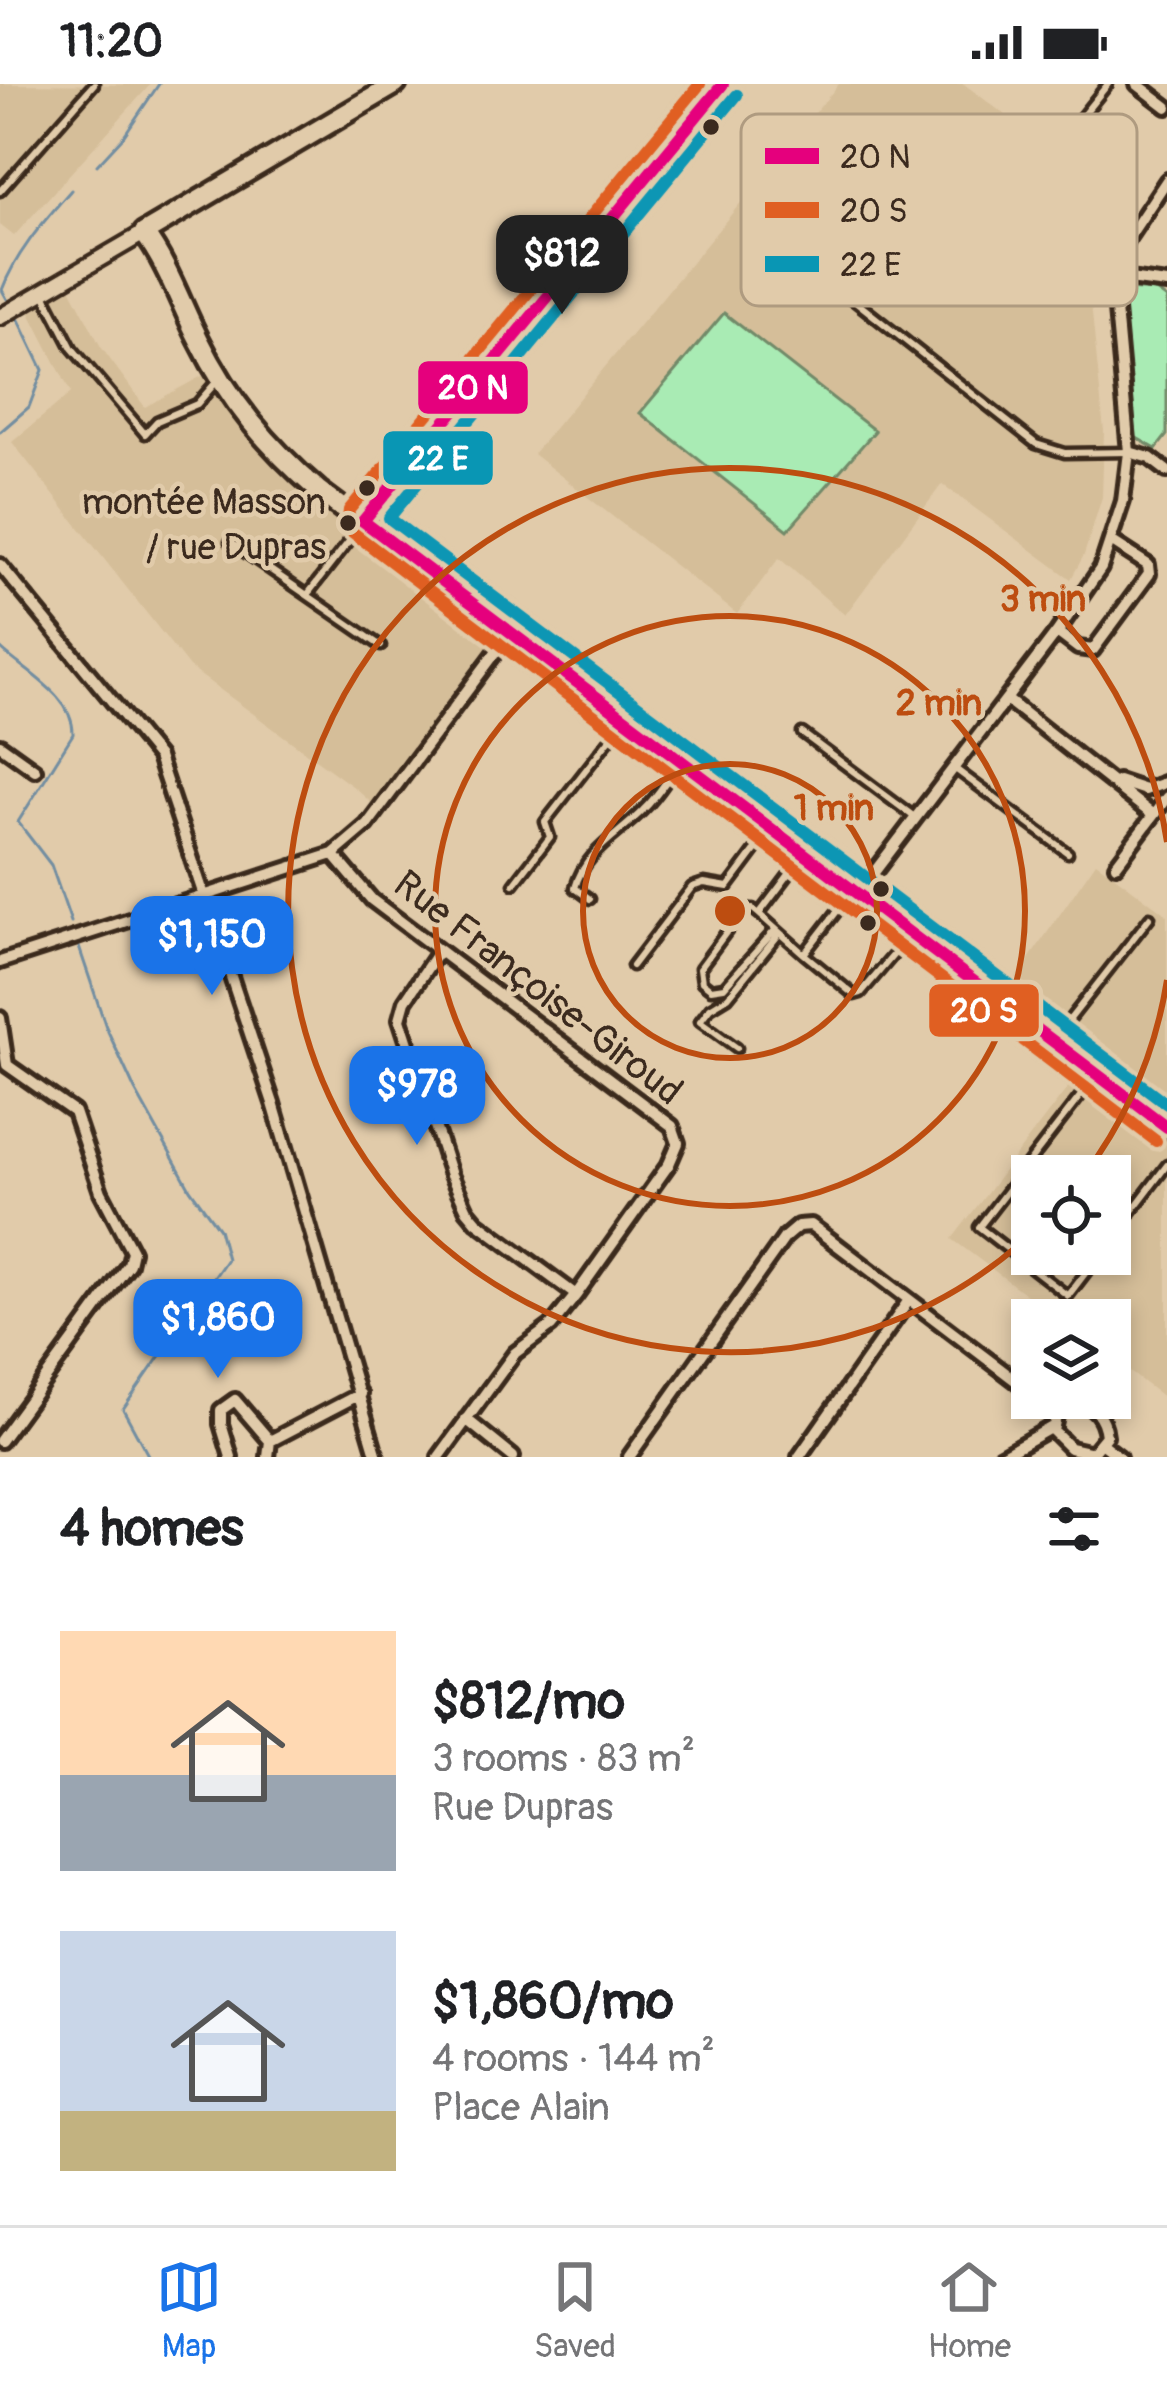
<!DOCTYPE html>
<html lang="en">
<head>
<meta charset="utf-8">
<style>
	body { margin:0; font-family:Pangolin,sans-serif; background:#f6f6f6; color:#202124; height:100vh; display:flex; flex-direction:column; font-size:45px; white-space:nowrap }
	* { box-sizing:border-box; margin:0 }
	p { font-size:39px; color:#757577 }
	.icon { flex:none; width:66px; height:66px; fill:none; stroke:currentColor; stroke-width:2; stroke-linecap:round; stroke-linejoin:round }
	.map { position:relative; height:1373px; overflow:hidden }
	.details { display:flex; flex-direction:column; background:#fff; flex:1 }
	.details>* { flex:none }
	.controls { position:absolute; left:1011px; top:1071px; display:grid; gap:24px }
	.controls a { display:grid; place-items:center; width:120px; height:120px; border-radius:0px; background:#fff; box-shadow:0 6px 18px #0003; font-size:60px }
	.price { position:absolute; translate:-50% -102px; padding:0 27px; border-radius:24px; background:#1a73e8; color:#fff; font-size:39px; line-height:78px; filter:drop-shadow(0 3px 6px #0008) }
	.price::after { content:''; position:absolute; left:50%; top:72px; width:36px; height:27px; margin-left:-18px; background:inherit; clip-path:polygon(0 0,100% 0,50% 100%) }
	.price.on { background:#222; color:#fff }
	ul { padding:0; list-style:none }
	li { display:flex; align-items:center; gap:36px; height:300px; padding:0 60px }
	li span { display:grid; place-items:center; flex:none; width:336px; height:240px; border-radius:0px; color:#555 }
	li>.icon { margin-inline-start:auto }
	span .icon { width:144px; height:144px; fill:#fffc; stroke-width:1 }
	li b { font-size:51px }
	h2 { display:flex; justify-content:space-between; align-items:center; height:144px; padding:0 60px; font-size:51px }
	.status { display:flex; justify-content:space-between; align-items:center; height:84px; padding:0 60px; background:#fff; direction:ltr }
	.status svg { height:33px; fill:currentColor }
	.tabs { display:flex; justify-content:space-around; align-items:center; height:168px; border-top:3px solid #e0e0e0; background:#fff; font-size:33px; color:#757577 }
	.tabs a { display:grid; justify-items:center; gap:6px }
	.tabs .on { color:#1a73e8 }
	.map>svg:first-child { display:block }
	.built { fill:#d5be99; fill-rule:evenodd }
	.green { fill:#a9ebb4; stroke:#728a69; stroke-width:3 }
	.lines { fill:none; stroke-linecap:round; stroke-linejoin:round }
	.stream { stroke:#738ea1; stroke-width:3 }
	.service-casing { stroke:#3b2a1e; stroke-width:15 }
	.minor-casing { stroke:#3b2a1e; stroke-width:20 }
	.tertiary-casing { stroke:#3b2a1e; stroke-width:22 }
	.primary-casing { stroke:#3b2a1e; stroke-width:27 }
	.service { stroke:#e1cbaa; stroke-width:6 }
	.minor { stroke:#e1cbaa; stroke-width:10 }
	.tertiary { stroke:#e1cbaa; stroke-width:14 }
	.primary { stroke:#e1cbaa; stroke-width:18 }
	.bus-1-casing { stroke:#e1cbaa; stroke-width:21 }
	.bus-2-casing { stroke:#e1cbaa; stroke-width:21 }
	.bus-3-casing { stroke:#e1cbaa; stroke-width:21 }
	.bus-1 { stroke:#e5007d; stroke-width:12 }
	.bus-2 { stroke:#e05f22; stroke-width:12 }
	.bus-3 { stroke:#0996b4; stroke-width:12 }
	.ring { fill:none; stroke:#bd4d10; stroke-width:6 }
	.bus-dot { fill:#3b2a1e; stroke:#e1cbaa; stroke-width:4.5 }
	.labels { text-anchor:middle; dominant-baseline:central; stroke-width:9; stroke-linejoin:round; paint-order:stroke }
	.bus-label { font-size:36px; fill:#3b2a1e; stroke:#e1cbaa; text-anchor:end }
	.street-label { font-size:39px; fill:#3b2a1e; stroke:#e1cbaa }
	.key { fill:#e1cbaa; stroke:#af9b80; stroke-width:3 }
	.key-label { font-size:33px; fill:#3b2a1e }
	.centre { fill:#bd4d10; stroke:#e1cbaa; stroke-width:6 }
	.ring-label { font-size:36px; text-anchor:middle; font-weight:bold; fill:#bd4d10; stroke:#e1cbaa; stroke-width:9; stroke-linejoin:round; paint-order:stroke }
	.line-badge { stroke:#e1cbaa; stroke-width:4.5 }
	.badge-label { font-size:33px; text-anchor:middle; font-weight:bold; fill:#fff }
</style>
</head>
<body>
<div class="status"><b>11:20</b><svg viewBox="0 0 49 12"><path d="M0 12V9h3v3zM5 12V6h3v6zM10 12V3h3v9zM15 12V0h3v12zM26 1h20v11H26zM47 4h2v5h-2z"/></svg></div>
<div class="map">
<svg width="1167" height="1373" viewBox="0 0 1167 1373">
	<rect width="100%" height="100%" fill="#e1cbaa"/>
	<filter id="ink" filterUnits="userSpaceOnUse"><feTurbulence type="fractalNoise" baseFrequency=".00833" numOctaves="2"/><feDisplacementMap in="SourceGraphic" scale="24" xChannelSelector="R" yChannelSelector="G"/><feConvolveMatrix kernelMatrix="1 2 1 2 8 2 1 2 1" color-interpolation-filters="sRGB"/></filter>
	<g filter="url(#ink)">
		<path class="built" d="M 0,0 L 150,1 L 14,152 L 0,141 Z
			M 839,0 L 964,0 L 1045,61 L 1059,61 L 1124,119 L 1106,145 L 1089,200 L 1104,347 L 1102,413 L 1084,471 L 1071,495 L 942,400 L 845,531 L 779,474 L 737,530 L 533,370 Z
			M 65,194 L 101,263 L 145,323 L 213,286 L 246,337 L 507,549 L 378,725 L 355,704 L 189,583 L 12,358 L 71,309 L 24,217 Z
			M 1096,778 L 1167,831 L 1167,1026 L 1007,907 Z
			M 1079,989 L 1167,1056 L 1167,1316 L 1110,1273 L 1110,1236 L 1060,1236 L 952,1155 ZM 1032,1092 L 1110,1092 L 1110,1170 L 1032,1170 Z"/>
		<path class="green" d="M 1126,205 L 1156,207 L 1167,215 L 1167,351 L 1156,365 L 1135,353 L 1123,233 Z
			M 724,229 L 875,347 L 788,446 L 640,329 Z"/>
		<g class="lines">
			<path class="stream" d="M 97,81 L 123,53 L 159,0
				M 7,215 L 2,206 C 17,167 44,137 71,106
				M 0,348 L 29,323 L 43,286 L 18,234
				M 0,564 C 25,588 74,612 73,650 L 18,738 L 51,781 L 71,838
				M 79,863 L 106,943 L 135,1006 L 190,1105 L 219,1145 L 227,1175 L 123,1325 L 149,1373"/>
			<g class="service-casing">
				<path id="service" d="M 1108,0 L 1059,61 L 1056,83 L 1011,147 C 1041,171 1072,198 1113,193
					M 0,107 L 94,0
					M 822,191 L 1036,360 L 1065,369 L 1129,368
					M 45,212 L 72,264 L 145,350 L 157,337 L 197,320 L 217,297
					M 230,458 L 381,562
					M 307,511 L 360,443
					M 802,649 L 913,732
					M 954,684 L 1068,769
					M 802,773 L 759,830 L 804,870
					M 514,800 L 550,753 L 545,738 L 623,638
					M 852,808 L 804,870 L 854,911 L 861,909 L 907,855
					M 590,815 L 575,804 C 585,767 619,751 643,726 C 657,713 667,695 679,680
					M 759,830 L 753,825 L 742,827 L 700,884 L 702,898 L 711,905 L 724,903 L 776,845
					M 632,882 L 692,803 L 704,799 L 728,803 L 769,748
					M 1056,953 L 1150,833
					M 737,964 L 700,937 L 710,924 L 728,913 L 780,849
					M 1095,993 L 979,1143 L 1068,1212 L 1100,1170
					M 1110,1156 L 1167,1081"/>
			</g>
			<g class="minor-casing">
				<path id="minor" d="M 1137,0 L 1167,23
					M 1113,193 L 1167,200
					M 1129,368 L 1150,374 L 1167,387
					M 363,437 L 723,0
					M 0,481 L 158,673 L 273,1019 L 377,1373
					M 1057,548 L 1078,564 L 1093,566 L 1149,490 L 1148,481 L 1111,457
					M 1006,615 L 1153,731
					M 0,661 L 35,686
					M 1118,697 L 1145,706 L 1167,698
					M 333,770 L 372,816 L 672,1042 L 678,1059 L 669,1080 L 576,1211 L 551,1242 L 515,1269 L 439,1373
					M 1116,781 L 1167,713
					M 854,806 L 866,799 L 1057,548 L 1101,484 L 1123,417 L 1129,368 L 1113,193 L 1121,165 L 1167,96
					M 438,868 L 405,917 L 400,935 L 451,1091 L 467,1126 L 477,1138 L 576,1211
					M 0,878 L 333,770 L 367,741 L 510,549
					M 0,934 L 7,981 L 74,1028 L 101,1108 L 132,1167 L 129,1180 L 0,1357
					M 1039,1314 L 1057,1327
					M 1073,1317 C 1093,1319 1104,1332 1106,1352 L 1092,1369 L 1070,1364 L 1053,1347 L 1057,1327 Z
					M 466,1335 L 513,1373
					M 270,1357 L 360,1310
					M 1102,1360 L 1119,1373
					M 231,1373 L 221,1340 L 221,1326 L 235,1316 L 270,1357 L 268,1373
					M 629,1373 L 785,1153 L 798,1142 L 811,1141 L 1032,1309
					M 799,1373 L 909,1216
					M 999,1373 L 1052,1343"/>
			</g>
			<g class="tertiary-casing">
				<path id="tertiary" d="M 0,233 L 144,149"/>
			</g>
			<g class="primary-casing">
				<path id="primary" d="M 396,0 L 144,149 C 168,181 181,221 199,256 C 229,317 268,363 319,407 L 1167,1043"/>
			</g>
			<use href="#service" class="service"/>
			<use href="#minor" class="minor"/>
			<use href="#tertiary" class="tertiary"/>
			<use href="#primary" class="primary"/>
			<g class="bus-1-casing">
				<path id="bus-1" d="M 723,0 L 363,437 L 1167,1043"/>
			</g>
			<g class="bus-2-casing">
				<path id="bus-2" d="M 700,0 L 349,426 L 347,444 L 1156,1057"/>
			</g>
			<g class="bus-3-casing">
				<path id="bus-3" d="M 737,11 L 389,434 L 1167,1020"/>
			</g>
			<use href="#bus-1" class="bus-1"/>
			<use href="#bus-2" class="bus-2"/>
			<use href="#bus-3" class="bus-3"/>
		</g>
	</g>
	<g class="ring">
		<circle cx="730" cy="827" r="147"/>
		<circle cx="730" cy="827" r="295"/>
		<path d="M1167 896A442 442 0 0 1 1085 1090M1031 1150A442 442 0 1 1 1167 758"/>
	</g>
	<g class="bus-dot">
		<circle cx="711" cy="43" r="10"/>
		<circle cx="367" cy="404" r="10"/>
		<circle cx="348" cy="439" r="10"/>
		<circle cx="881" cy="805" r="10"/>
		<circle cx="868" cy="839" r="10"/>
	</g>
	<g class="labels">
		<g class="bus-label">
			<text x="326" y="418">montée Masson<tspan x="326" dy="45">/ rue Dupras</tspan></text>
		</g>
		<g class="street-label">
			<text transform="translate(538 904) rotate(38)">Rue Françoise-Giroud</text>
		</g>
	</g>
	<rect x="741" y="30" width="396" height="192" rx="18" class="key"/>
	<rect x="765" y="64" width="54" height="16" fill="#e5007d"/>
	<rect x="765" y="118" width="54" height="16" fill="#e05f22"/>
	<rect x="765" y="172" width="54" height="16" fill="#0996b4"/>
	<g class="key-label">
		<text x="840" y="84">20 N</text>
		<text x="840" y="138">20 S</text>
		<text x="840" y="192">22 E</text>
	</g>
	<circle cx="730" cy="827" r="18" class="centre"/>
	<g class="ring-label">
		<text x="1043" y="527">3 min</text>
		<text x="939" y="631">2 min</text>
		<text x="834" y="736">1 min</text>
	</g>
	<g class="line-badge">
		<rect x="416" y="275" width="114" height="57" rx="12" fill="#e5007d"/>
		<rect x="381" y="345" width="114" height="58" rx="12" fill="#0996b4"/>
		<rect x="927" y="898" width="114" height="57" rx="12" fill="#e05f22"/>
	</g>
	<g class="badge-label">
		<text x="473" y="315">20 N</text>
		<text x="438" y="386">22 E</text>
		<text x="984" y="938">20 S</text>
	</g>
</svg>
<div class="controls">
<a><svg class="icon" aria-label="locate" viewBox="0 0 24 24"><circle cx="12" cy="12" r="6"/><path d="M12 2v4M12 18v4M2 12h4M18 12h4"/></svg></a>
<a><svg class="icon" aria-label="layers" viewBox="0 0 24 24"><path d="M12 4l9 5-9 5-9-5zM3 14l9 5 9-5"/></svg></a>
</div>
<b class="price on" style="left:562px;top:233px">$812</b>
<b class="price" style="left:212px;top:914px">$1,150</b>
<b class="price" style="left:417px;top:1064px">$978</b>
<b class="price" style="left:218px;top:1297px">$1,860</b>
</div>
<section class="details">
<h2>4 homes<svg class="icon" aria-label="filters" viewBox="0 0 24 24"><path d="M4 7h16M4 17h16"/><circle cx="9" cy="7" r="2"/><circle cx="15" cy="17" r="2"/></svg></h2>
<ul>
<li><span style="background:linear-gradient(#ffd9b3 60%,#9aa5b1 0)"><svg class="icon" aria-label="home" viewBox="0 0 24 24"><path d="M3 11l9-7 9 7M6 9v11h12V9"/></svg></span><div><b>$812/mo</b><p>3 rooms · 83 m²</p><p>Rue Dupras</p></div></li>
<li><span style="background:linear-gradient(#c9d6e8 75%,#c2b280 0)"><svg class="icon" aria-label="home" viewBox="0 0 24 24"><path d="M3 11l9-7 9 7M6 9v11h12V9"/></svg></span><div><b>$1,860/mo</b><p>4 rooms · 144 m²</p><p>Place Alain</p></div></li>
</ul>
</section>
<nav class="tabs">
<a class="on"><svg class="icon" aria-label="map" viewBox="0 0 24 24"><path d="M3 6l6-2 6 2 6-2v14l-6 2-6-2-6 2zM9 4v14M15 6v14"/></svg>Map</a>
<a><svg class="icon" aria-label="saved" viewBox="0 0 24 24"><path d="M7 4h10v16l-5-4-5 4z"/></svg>Saved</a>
<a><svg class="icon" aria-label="home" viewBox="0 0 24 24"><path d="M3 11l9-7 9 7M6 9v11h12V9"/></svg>Home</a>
</nav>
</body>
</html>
